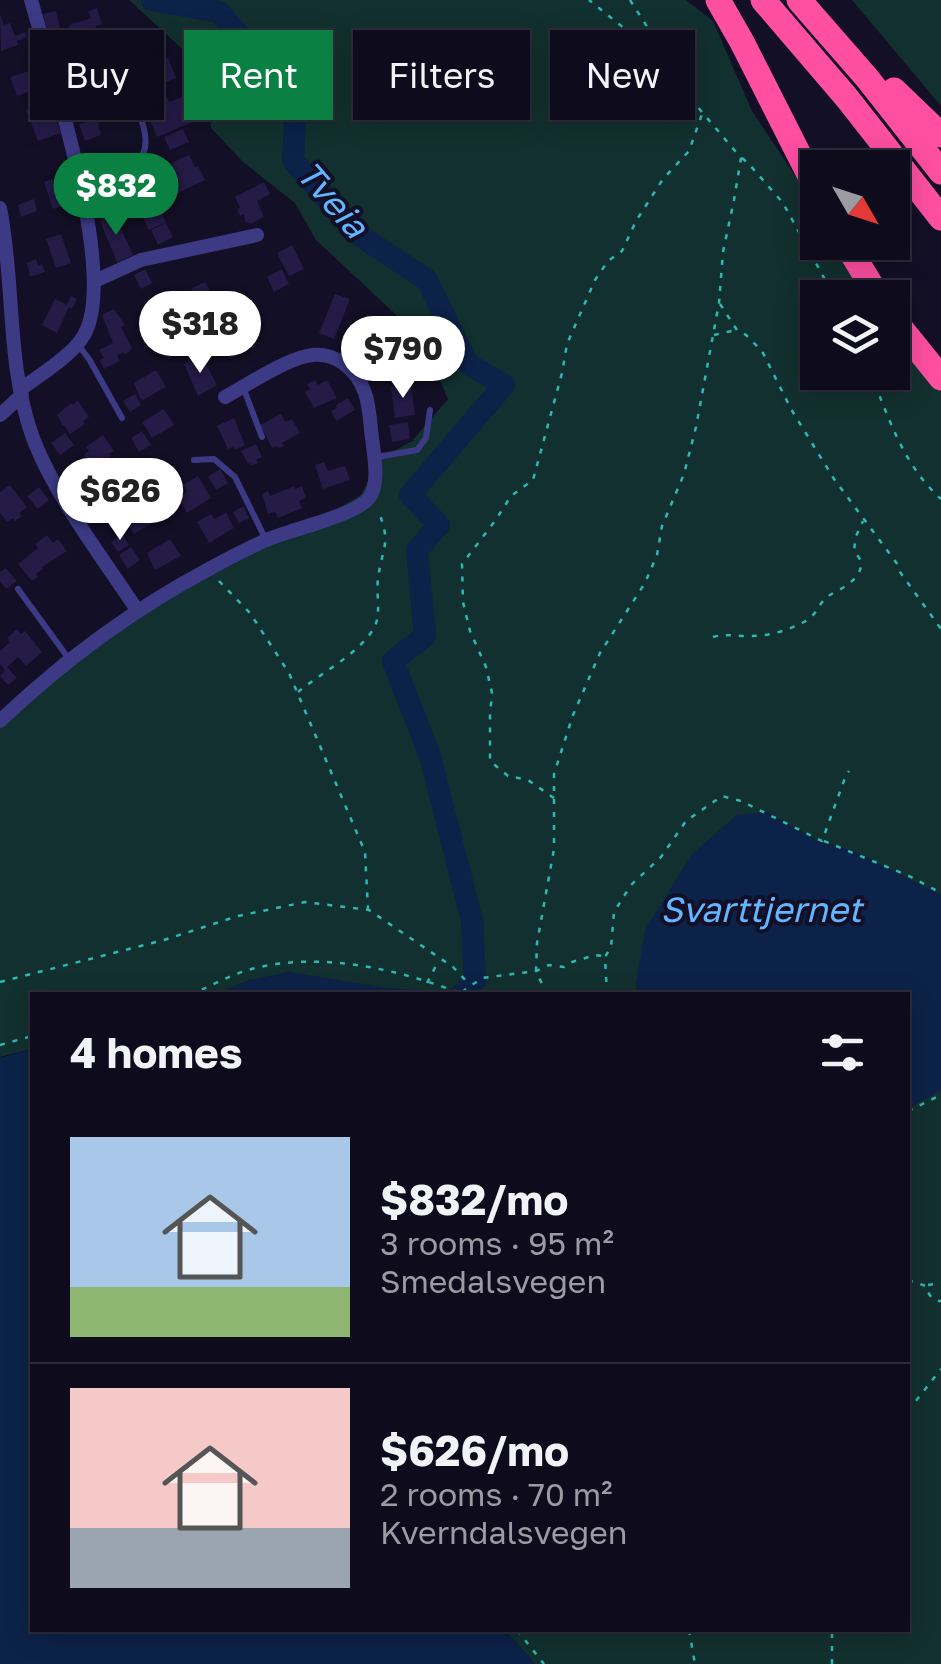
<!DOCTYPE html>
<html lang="en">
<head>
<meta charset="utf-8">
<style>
	body { margin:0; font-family:"Golos Text",sans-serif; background:#171425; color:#f1f3f6; height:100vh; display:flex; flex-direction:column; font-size:38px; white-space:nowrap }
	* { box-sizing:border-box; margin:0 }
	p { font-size:32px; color:#9b9ba3 }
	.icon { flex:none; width:55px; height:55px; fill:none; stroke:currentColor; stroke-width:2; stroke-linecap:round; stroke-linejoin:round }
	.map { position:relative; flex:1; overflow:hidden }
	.panel { position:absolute; left:30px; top:992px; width:880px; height:640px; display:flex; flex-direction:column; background:#0e0b1c; border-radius:0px; box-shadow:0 5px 25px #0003,0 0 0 2px #2e2b3b }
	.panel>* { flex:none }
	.guide { position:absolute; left:30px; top:30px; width:882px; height:90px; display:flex; gap:20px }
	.needle { width:65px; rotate:129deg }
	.fabs { position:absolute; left:800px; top:150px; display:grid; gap:20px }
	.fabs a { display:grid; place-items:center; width:110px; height:110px; border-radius:0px; background:#0e0b1c; box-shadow:0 5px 25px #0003,0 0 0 2px #2e2b3b; font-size:50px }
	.price { position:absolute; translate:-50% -85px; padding:0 22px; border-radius:35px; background:#fff; color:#222; font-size:32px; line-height:65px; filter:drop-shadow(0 2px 5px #0008) }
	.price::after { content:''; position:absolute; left:50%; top:60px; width:30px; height:22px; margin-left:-15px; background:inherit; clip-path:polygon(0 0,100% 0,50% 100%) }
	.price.selected { background:#0b8043; color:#fff }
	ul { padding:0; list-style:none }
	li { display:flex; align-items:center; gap:30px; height:250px; padding:0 40px }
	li+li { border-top:2px solid #2e2b3b }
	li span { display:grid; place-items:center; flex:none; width:280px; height:200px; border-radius:0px; color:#555 }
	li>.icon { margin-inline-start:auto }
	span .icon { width:120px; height:120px; fill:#fffc; stroke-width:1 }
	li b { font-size:42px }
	h2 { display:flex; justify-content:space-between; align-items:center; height:120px; padding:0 40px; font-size:42px }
	.chip { padding:0 35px; border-radius:0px; background:#0e0b1c; box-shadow:0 5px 25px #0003,0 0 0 2px #2e2b3b; font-size:35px; line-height:90px }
	.chip.selected { background:#0b8043; color:#fff }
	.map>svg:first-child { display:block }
	.green { fill:#12302f }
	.water { fill:#0c2248 }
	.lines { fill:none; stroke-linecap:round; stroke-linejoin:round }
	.river { stroke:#0c2248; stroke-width:22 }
	.building { fill:#241b47 }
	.path { stroke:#2fb8b0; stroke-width:2.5; stroke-dasharray:5 8; stroke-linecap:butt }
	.service { stroke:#3d3a85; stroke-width:6 }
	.minor { stroke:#3d3a85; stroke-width:14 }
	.motorway { stroke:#ff4fa3; stroke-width:25 }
	.labels { text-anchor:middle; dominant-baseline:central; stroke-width:8; stroke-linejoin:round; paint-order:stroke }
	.water-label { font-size:35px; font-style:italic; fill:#62b6ff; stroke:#130f26 }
</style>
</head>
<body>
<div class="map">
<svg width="941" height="1664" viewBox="0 0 941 1664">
	<rect width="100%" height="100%" fill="#130f26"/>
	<path class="green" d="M 129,0 L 686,0 L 713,21 L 752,111 L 817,209 L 818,242 L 840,243 L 877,297 L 818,298 L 818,372 L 892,372 L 893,320 L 941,392 L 941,895 L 853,851 L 818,841 L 766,812 L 636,983 L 638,995 L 459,995 L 456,993 L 250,980 L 215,995 L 32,995 L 32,1049 L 0,1057 L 0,717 L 60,658 L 202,566 L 295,533 L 361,495 L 379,459 L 412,441 L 448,399 L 422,339 L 316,240 L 295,203 L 243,162 L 211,128 L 205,70 Z
		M 852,0 L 941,0 L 941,106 Z
		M 941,1090 L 941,1664 L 535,1664 L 505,1630 L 908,1630 L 908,1108 Z"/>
	<path class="water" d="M 766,812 L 818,841 L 853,851 L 941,895 L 941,1090 L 908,1108 L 908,995 L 638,995 L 636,983 L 645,930 L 692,854 L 737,815 Z
		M 289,972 L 387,988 L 456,993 L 459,995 L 215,995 L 250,980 Z
		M 32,1049 L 32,1630 L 505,1630 L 535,1664 L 0,1664 L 0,1058 Z"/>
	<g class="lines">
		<path class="river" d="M 152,0 L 219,12 L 296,100 L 293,161 L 359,235 L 427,280 L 468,364 L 504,385 L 410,495 L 439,525 L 417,550 L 425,636 L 393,661 L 430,756 L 472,921 L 475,981 L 461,995"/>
	</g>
	<path class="building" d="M 97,8 L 102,24 L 95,27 L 100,33 L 97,38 L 75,46 L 74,43 L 70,44 L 66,30 L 70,29 L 69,25 L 91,18 L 88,11 Z
		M 56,11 L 61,31 L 48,34 L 43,14 Z
		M 0,14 L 4,25 L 10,23 L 15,36 L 26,32 L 27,37 L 17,41 L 18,45 L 1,51 Z
		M 127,43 L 129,50 L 126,52 L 127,55 L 119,58 L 115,47 Z
		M 149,43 L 157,63 L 168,58 L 176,78 L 155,87 L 147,67 L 136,71 L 128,52 Z
		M 83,66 L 94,103 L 77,108 L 66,71 Z
		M 32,70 L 38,88 L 17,96 L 10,77 Z
		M 154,88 L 159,88 L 160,93 L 143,97 L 142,91 Z
		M 114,90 L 118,102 L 106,106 L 102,94 Z
		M 185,96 L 195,121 L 157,137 L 144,106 L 167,97 L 169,102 Z
		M 37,107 L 39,113 L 44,111 L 46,118 L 54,115 L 61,133 L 38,141 L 26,110 Z
		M 97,119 L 101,135 L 85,141 L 79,124 Z
		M 183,129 L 189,142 L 170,150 L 164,137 Z
		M 189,155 L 195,167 L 198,166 L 205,180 L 176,194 L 171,184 L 179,181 L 171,163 Z
		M 62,176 L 65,184 L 62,185 L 68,204 L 53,209 L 44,182 Z
		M 145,182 L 166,222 L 149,230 L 130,189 Z
		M 264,182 L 270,194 L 257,201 L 264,217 L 250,224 L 245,221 L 244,214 L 240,216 L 237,209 L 240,207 L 235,197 Z
		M 34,199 L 37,211 L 21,217 L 18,205 Z
		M 114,214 L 133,255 L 117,262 L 100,221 Z
		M 166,223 L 173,237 L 158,245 L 151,230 Z
		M 61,234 L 71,263 L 56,268 L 46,239 Z
		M 292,245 L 304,269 L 289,276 L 277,253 Z
		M 36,259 L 38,266 L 42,264 L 45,272 L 30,277 L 27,263 Z
		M 145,269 L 152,283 L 141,289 L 134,275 Z
		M 282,269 L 289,284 L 274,292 L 267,277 Z
		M 205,282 L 219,309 L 205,317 L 191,289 Z
		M 171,290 L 190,326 L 171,336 L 165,323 L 170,321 L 158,298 Z
		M 335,294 L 350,299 L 334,339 L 319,333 Z
		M 71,296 L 77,299 L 72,309 L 69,307 L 57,333 L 42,325 L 55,299 L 67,305 Z
		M 114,309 L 125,325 L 121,327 L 132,348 L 125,355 L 124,352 L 117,355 L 120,361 L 104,369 L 100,360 L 104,358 L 99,350 L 113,343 L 102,315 Z
		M 372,329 L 380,343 L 392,336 L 405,356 L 390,365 L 386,359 L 374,366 L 357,338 Z
		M 212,334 L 219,351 L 206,357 L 199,340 Z
		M 202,356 L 217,385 L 198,396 L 184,364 Z
		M 156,370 L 166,387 L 143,400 L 140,398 L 134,383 Z
		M 315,380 L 318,385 L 327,380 L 337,398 L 314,408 L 305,392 L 310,389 L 307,384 Z
		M 411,385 L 415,415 L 395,418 L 391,387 Z
		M 135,394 L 141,405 L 130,412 L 123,401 Z
		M 348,398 L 355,410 L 336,421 L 331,411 L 337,408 L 336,405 Z
		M 78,401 L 89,417 L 83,421 L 85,424 L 70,434 L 64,425 L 63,426 L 57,415 L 71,403 L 72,405 Z
		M 164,409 L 174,425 L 152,438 L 142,422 Z
		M 281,414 L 285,422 L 292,419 L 300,433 L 282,443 L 284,446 L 279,448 L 277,446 L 272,448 L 260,425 Z
		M 234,418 L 245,445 L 235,450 L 233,447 L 228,449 L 217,426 Z
		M 408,422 L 410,439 L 392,442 L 389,425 Z
		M 142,431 L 151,445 L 139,452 L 131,438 Z
		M 65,433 L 74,445 L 60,455 L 51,443 Z
		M 103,435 L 114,451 L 109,454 L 111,456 L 103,462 L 101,459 L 98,461 L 99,464 L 92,468 L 84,455 L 89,451 L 86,447 Z
		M 256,444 L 262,457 L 256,460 L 258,463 L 251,466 L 250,463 L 248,464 L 241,451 Z
		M 324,462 L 328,471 L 345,466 L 350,480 L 323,489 L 315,465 Z
		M 79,464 L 88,478 L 76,485 L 67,472 Z
		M 126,468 L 135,483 L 119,494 L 120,496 L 106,502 L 97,488 Z
		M 220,469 L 228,483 L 216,490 L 208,477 Z
		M 198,476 L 211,498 L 187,513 L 178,497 L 187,492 L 183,485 Z
		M 91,483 L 98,494 L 87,501 L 80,490 Z
		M 10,485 L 27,507 L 19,513 L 22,516 L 15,521 L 13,518 L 7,522 L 0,513 L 0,492 Z
		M 294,486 L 295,489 L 302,486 L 306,498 L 299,501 L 302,508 L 278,518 L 275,512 L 268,514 L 262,494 L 268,491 L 270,496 Z
		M 39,487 L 49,500 L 38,509 L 27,496 Z
		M 154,500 L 164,515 L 134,534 L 125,519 L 142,508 L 141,506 Z
		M 243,506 L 249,518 L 239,523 L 233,512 Z
		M 226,513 L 234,528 L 209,543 L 197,522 L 211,514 L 214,519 Z
		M 122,534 L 129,545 L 118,552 L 111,542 Z
		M 47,535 L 53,543 L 58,539 L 67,551 L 42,567 L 43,569 L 36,574 L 38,577 L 32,581 L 18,564 L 38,548 L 35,544 Z
		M 170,539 L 181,556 L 155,570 L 147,553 Z
		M 131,547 L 140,560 L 128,569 L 119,555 Z
		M 6,568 L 17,581 L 6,589 L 0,581 L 0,572 Z
		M 17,629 L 21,634 L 25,631 L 42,652 L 26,666 L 18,657 L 7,667 L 17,678 L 8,685 L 0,676 L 5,670 L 0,664 L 0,651 L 10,642 L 7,638 Z"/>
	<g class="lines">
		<path class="path" d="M 630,0 L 697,104
			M 742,158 L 748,163 L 783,203 L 835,298
			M 720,304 L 737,330 L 746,335 L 762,351 L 791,409 L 834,479 L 898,565 L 900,572 L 941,629
			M 714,335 L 736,330
			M 870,372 C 889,418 903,465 941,499
			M 219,581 L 250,613 L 289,673 L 365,852 L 368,909
			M 713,637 C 727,633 738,637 752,636 C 769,636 789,630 804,622 C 819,614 818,602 830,595 C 841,589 862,579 861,563 C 861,558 856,555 854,550 L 856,536 L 863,521
			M 298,692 C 321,673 362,652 375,626 C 381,613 376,593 378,579 C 382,546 392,545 378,510
			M 554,798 L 528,780 L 508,776 L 490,761 L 490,715 L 492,693 L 486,667 L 470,631 L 463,602 L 462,564 L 495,521 L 511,496 L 533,480 L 562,373 L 567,344 L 595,280 L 608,261 L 622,251 L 636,221 L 663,179 L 689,151 L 702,114
			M 824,841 L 909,876 L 941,893
			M 0,982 L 164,940 L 238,916 L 305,902 L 369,910 L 453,967 L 470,985
			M 427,983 L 439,960
			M 462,992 L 482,978 L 536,971 L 549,965 L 564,967 L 572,962 L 595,955 L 604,956
			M 190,995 C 209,987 228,976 248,970 C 318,950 399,969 465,995
			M 547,995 L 536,971 L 537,943 L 554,849 L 554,774 L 573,715 L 600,653 L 645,583 L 657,555 L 662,526 L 684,474 L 696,427 L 719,303 L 723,252 L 734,200 L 741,158 L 645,45 L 589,0
			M 607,995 L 605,957 L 611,947 L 614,912 L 631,885 L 661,857 L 686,821 L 722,796 L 741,801 L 822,841 L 845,778 L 849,771
			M 0,1045 L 32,1036
			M 908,1111 L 941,1095
			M 908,1280 L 926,1286 C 928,1294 932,1301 941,1301
			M 928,1285 L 941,1283
			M 908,1411 L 941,1369
			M 517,1630 L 544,1664
			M 689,1630 L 695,1664
			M 832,1664 L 832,1630"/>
		<path class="service" d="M 81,178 C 98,174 120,171 135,162 C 162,146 130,95 120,74
			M 79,346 L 89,359 L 122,418
			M 243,387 L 262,437
			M 377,457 L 417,450 L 426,438 L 430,410
			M 194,460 L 214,459 L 235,477 L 266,540
			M 18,589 L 69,659"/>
		<path class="minor" d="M 0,208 C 15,283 6,365 33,438 C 55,496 102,557 137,610
			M 95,281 L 141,260 L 257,235
			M 21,389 C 40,375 73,355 84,335 C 119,275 50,69 31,0
			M 0,415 L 22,395
			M 0,721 C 63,661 132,610 209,569 C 227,559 245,550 264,541 C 287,530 355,516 369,498 C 380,484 374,455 372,438 C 370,424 370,407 365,393 C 357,369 334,350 307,356 C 283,361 247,385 225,397"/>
		<path class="motorway" d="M 718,0 L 742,42 L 818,192
			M 763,0 L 847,98 L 941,218
			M 799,0 L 867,78 L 941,172
			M 894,90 L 941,135
			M 845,242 L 879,298
			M 892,317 L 941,378"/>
	</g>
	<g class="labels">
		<g class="water-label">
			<text transform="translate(333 199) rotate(49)">Tveia</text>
			<text x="761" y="909">Svarttjernet</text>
		</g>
	</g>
</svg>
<div class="fabs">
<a><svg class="needle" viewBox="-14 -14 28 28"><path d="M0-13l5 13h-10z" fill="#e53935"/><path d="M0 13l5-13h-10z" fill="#9b9ba3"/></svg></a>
<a><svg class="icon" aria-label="layers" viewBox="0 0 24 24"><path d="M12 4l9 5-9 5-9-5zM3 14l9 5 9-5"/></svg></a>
</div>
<b class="price selected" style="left:116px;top:238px">$832</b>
<b class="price" style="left:200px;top:376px">$318</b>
<b class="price" style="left:403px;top:401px">$790</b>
<b class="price" style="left:120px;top:543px">$626</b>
<div class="guide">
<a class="chip">Buy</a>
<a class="chip selected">Rent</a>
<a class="chip">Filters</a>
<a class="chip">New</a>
</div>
<section class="panel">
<h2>4 homes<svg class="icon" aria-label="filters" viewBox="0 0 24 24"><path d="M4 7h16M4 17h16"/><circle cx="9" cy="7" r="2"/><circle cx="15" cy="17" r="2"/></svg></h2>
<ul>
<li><span style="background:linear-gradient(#a9c7e8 75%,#8fb573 0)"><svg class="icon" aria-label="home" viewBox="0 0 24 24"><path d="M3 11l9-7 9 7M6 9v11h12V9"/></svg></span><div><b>$832/mo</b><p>3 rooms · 95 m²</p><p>Smedalsvegen</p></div></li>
<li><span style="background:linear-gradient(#f6c9c9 70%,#9aa5b1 0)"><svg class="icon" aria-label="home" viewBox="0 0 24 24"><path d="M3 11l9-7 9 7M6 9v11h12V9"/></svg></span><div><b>$626/mo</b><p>2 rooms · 70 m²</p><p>Kverndalsvegen</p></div></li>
</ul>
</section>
</div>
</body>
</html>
